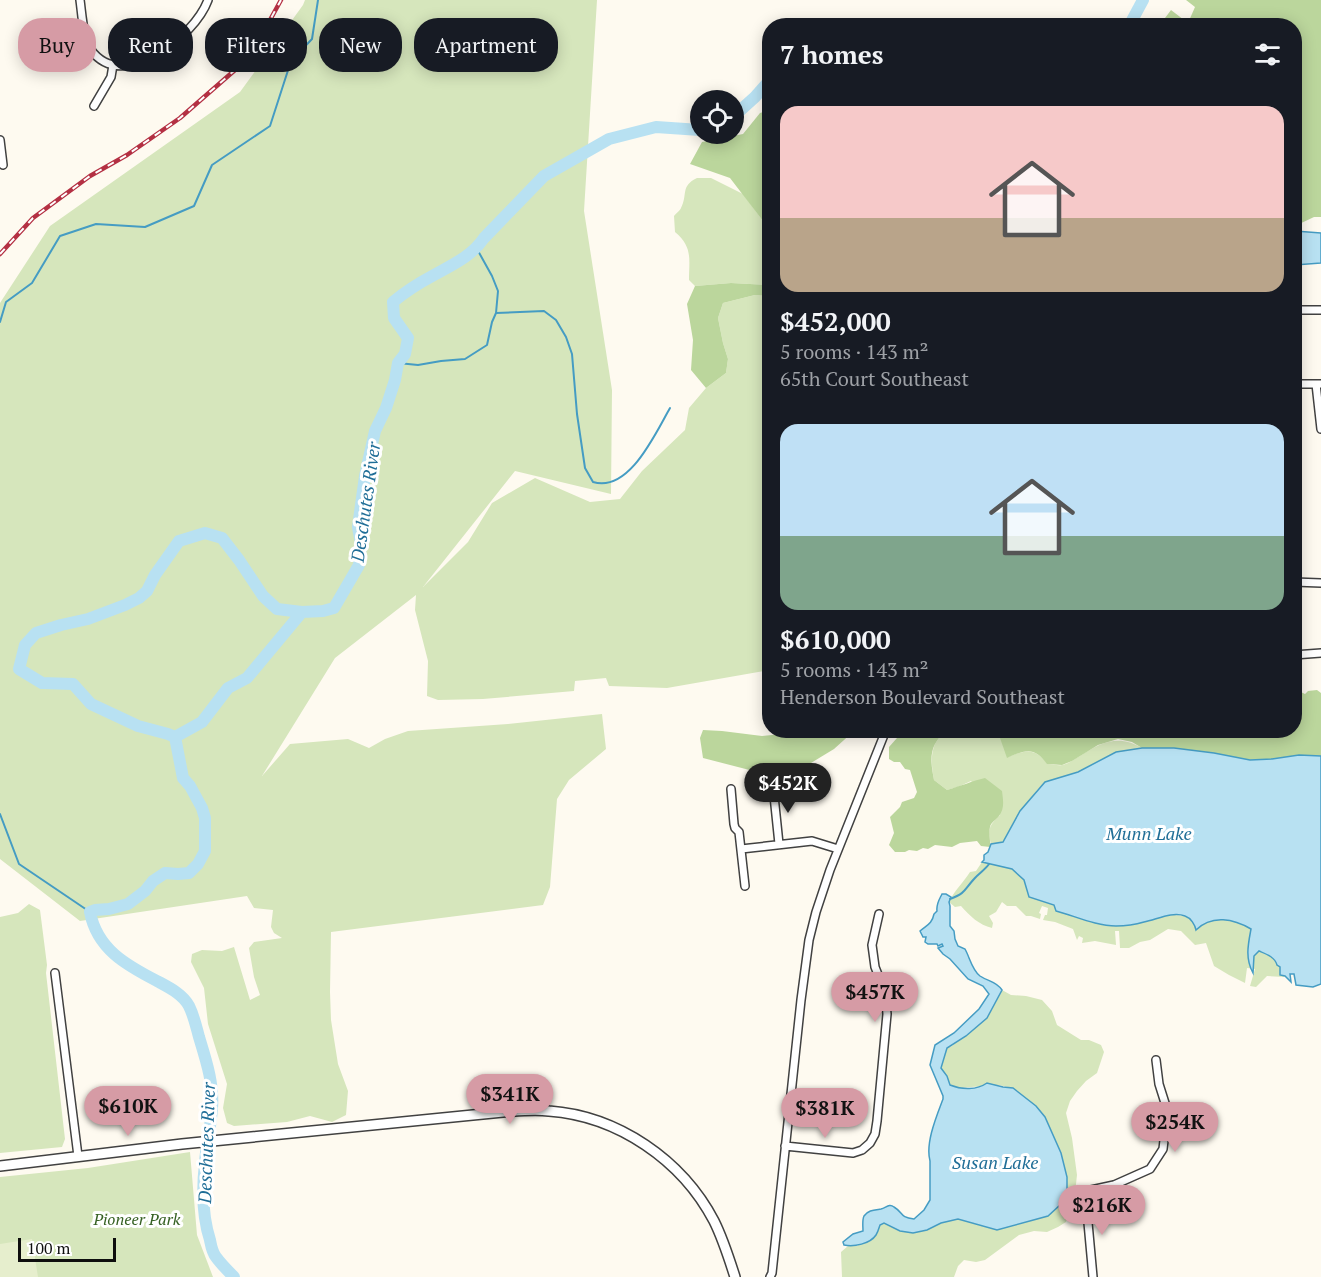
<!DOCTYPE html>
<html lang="en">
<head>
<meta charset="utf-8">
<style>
	body { margin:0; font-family:"PT Serif",serif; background:#242831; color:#f1f3f6; height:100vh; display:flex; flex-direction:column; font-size:22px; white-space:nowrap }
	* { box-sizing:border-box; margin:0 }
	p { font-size:20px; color:#9ea1a6 }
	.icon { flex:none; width:33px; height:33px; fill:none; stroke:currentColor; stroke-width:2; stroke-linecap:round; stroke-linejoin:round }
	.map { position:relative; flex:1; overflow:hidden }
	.sheet { position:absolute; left:762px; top:18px; width:540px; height:720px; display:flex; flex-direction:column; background:#171b24; border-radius:24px; box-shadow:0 3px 15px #0003 }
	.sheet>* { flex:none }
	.hud { position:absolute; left:18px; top:18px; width:570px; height:54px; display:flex; gap:12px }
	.controls { position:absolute; left:690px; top:90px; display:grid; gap:12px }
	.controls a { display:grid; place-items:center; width:54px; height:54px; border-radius:50%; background:#171b24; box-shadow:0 3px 15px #0003; font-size:30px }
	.scale { position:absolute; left:18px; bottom:15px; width:98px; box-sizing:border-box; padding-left:6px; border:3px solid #0e0e0e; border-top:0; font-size:16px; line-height:21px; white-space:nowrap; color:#0e0e0e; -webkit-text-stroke:4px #fff; paint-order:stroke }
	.price { position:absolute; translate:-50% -51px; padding:0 14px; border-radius:21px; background:#d69ba5; color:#111; font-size:20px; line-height:39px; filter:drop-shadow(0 2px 3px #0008) }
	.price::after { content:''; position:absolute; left:50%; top:36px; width:18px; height:14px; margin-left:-9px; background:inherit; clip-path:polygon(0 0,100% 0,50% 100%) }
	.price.selected { background:#222; color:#fff }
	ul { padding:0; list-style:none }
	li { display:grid; align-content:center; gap:12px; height:318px; padding:0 18px }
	li span { display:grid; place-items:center; height:186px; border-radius:18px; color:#555 }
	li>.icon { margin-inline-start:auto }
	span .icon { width:108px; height:108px; fill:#fffc; stroke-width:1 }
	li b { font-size:26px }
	h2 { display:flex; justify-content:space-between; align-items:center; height:72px; padding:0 18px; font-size:26px }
	.pill { padding:0 21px; border-radius:24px; background:#171b24; box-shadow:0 3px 15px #0003; font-size:21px; line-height:54px }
	.pill.selected { background:#d69ba5; color:#111 }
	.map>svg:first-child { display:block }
	.green { fill:#d6e6bc }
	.forest { fill:#bbd69c }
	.pitch { fill:#e6eecd }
	.water { fill:#b8e1f2; stroke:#459cc3; stroke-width:1.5 }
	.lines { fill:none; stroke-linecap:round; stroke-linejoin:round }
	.stream { stroke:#459cc3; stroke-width:2 }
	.river { stroke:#b8e1f2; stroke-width:12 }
	.minor-casing { stroke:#414141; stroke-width:10 }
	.tertiary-casing { stroke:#414141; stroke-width:12 }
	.minor { stroke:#fff; stroke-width:7 }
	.tertiary { stroke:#fff; stroke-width:9 }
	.rail-casing { stroke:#b43043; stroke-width:4.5 }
	.rail { stroke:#fff; stroke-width:2; stroke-dasharray:7; stroke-linecap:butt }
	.labels { text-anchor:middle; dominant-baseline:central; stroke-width:6; stroke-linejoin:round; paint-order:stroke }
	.park-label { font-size:16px; font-style:italic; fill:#366123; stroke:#fff }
	.water-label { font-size:18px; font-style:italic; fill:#206e97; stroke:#fff }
</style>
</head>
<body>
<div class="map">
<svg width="1321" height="1277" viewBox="0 0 1321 1277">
	<rect width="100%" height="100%" fill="#fefaf0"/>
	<path class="green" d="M 305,0 L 597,0 L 584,211 L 612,390 L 611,494 L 515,471 L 423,587 L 468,542 L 492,503 L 535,478 L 590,502 L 620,499 L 642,471 L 685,430 L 689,408 L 706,388 L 726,373 L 728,359 L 723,343 L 718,318 L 723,303 L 755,295 L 769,296 L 769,670 L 667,688 L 609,686 L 606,678 L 575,681 L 574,691 L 483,699 L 438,700 L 427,696 L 428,661 L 415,610 L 416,595 L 335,658 L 262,776 L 290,744 L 348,739 L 369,748 L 385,739 L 408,731 L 508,724 L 602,714 L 606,749 L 569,780 L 557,799 L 550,887 L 543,905 L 331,932 L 330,992 L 331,1020 L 338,1064 L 348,1091 L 346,1115 L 332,1122 L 310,1116 L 287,1122 L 234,1126 L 227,1123 L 223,1108 L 227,1084 L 208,1024 L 204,988 L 191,962 L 192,954 L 202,950 L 222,951 L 234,947 L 250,1000 L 260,995 L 254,977 L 249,948 L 254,942 L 282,938 L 274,933 L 271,927 L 273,910 L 254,908 L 247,896 L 80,921 L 0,859 L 0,303 L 50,226 L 240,92 L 303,5 Z
		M 697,178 L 711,178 L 743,194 L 763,221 L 769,223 L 769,285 L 731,283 L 695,286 L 689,280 C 689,259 693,247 675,232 L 674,216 C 676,213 680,211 681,208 C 688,195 680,186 697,178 Z
		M 943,731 L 1013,731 L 1007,757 C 1026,750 1034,747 1048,764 C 1052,764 1058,766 1062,765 C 1069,764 1074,759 1080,756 C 1101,742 1119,734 1142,748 L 1116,752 L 1078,772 L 1045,782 L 1037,790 L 1015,819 L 1003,842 L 991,844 C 987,829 989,826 1000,815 L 971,781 L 958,787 L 947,790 L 934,780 C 932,769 930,755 935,744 C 938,739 941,736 943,731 Z
		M 982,862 L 1012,869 L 1024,880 L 1029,897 L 1054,905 L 1095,922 L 1113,926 L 1133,925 L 1161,917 L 1174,915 L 1186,916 L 1195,924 L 1196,929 C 1214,914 1233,919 1252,929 L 1249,940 L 1254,956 L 1259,951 C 1266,954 1275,957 1277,965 L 1280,967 L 1285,976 L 1284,977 L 1267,976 L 1256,987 L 1250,986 L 1255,969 L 1247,968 L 1245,983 L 1229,975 L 1214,966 L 1206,943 L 1195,945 L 1181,931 L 1168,929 L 1150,940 L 1140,942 L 1129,948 L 1120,948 L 1119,931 L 1115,931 L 1116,945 L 1095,941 L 1082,943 L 1083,938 L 1079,936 L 1077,940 L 1073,929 L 1055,922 L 1043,920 L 1045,915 L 1047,915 L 1048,908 L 1042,906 L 1039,913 L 1041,914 L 1040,919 L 1031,916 L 1026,916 L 1016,906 L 1007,906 L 1002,902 L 996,912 L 989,916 L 993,923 L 992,928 C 979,925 970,916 961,906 L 955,907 L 949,902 C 954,891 963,883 970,872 L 976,871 Z
		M 29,904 L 40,910 L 47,965 L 46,973 L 65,1139 L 62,1147 L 0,1153 L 0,917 L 18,913 Z
		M 1002,990 L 1011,995 L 1026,996 L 1042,1000 L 1052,1011 L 1057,1025 L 1081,1040 L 1089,1040 L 1101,1045 L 1104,1052 L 1097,1073 L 1086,1081 L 1077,1091 L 1070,1101 L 1066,1113 L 1072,1138 L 1077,1175 L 1075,1193 L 1066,1222 L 1058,1227 L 1047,1232 L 1034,1231 L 1019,1235 L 985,1260 L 976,1262 L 964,1260 L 958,1266 L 954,1277 L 842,1277 L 841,1252 L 848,1246 L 857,1246 L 876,1235 L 879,1227 L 882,1223 L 886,1223 L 900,1231 L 927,1230 L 941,1223 L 958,1219 L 997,1230 L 1060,1205 L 1067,1195 L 1067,1177 L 1061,1153 L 1051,1130 L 1045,1117 L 1036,1106 L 1013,1088 L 998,1085 L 958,1088 L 950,1085 L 947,1076 L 941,1068 L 947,1048 L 952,1046 L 992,1010 C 995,1002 1000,997 1002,990 Z
		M 190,1152 L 197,1235 L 213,1277 L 0,1277 L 0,1177 L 88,1168 Z"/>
	<path class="forest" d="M 1186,0 L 1321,0 L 1321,217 L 1314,217 L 1295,226 L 1294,26 L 1166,26 L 1162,22 L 1171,10 L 1188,23 L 1195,7 Z
		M 769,110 L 770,110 L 769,223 L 763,221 L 730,178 L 690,164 L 702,142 L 743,134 L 760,113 Z
		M 731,283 L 769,285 L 769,296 L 755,295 L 723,303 L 718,318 L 723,343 L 728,359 L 726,373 L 706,388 L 691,370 L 693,340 L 687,304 L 695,286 Z
		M 1317,690 L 1321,693 L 1321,756 L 1299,755 L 1272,759 L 1250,760 L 1214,753 L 1174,748 L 1142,748 L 1132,742 L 1118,739 L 1098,745 L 1072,761 L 1062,765 L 1047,764 C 1035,747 1026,749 1007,758 L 1000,738 L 1013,730 L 1294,730 L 1295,692 L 1299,691 L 1305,694 L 1308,691 Z
		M 703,730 L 722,731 L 762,736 L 782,734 L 797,731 L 854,731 L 834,749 L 806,766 L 786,772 L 765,774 L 703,758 L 700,738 Z
		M 897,731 L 943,731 C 941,736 938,739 935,744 C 929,755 932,769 934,780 L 947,790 C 961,786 972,781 985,778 L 1002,791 C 1003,800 1005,808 999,816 C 996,820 991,822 990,827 C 988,834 991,841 990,847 L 981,846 L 977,841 L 960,843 L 952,847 L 935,845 L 928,849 L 923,848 L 917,851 L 909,850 L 905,852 L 895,852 L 889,845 L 894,833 L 890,817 L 900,807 L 902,802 L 914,798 L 917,792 L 910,770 L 905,769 L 900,762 L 894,762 L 889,759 L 889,747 L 897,738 Z"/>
	<path class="pitch" d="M 32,1239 L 38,1277 L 0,1277 L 0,1244 Z"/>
	<path class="water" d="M 1295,231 L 1321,233 L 1321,263 L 1295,265 Z
		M 1142,748 L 1174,748 L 1214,753 L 1250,760 L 1272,759 L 1299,755 L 1321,756 L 1321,984 L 1313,987 L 1296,985 L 1294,974 L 1290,974 L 1291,982 L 1285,976 L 1280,975 L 1280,967 L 1277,965 C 1275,957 1266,954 1259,951 L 1254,956 L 1253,973 C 1245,958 1248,945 1251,929 C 1234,919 1212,914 1196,930 C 1195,925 1191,918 1185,916 C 1172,911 1156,920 1144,922 C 1134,925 1125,926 1116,926 C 1096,926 1075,916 1056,911 L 1054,905 L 1029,897 L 1024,880 L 1012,869 L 982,862 L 984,860 L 984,855 L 988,852 L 991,844 L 1003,842 L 1020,811 L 1045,782 L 1078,772 L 1116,752 Z
		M 942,894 L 946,894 L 951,897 L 949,902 L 950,906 L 950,926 L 954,931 L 955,939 L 958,946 L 965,949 C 970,958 972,970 980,976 C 989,982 996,981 1002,990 L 987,1018 L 966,1036 L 947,1048 L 941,1068 L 947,1076 L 950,1085 C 962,1090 977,1090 987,1083 L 1003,1087 L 1013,1088 L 1036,1106 L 1045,1117 L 1061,1153 L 1067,1177 L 1067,1195 L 1060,1205 L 1048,1216 L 997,1230 L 958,1219 L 941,1223 L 927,1230 L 913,1233 L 900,1231 L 884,1223 L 880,1225 C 879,1228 878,1232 876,1235 C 870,1244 854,1247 844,1245 L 843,1242 L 853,1234 L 863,1231 C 863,1226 862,1220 864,1216 C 868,1210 875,1210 881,1209 C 886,1208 889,1203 894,1207 C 904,1213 899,1217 914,1219 L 924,1210 L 930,1200 L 930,1161 C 925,1143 937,1115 943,1099 L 943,1096 L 930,1065 L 935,1045 L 954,1033 L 979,1009 L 989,994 L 983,986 L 968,979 L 950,959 L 943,954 L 938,948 L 943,946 L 942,944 L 938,946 L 937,944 L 928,944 L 925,942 L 926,937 L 923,937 L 920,931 C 927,925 932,924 934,914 L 937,911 C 936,904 939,900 942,894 Z"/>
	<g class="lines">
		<path class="stream" d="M 496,313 L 544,311 L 556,320 L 566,337 L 572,354 L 577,414 L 585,468 L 593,482 C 629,493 655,434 670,408
			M 0,322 L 6,302 L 32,283 L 60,236 L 96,224 L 145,227 L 194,206 L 212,165 L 270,126 L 291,61 L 312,39 L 318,0
			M 398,363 L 418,365 L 441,361 L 465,359 L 487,345 L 492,322 L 496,313 L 498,291 L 492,276 L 477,249
			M 0,814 L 19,864 L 90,912
			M 950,899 C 966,893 964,890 974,879 C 979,873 985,870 989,864"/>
		<path class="river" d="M 1129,26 L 1143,0
			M 734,116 L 755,97 L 770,80
			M 175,737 L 202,722 L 228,688 L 247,678 L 302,612
			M 234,1277 C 228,1271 221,1264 216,1257 C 212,1252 211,1245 210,1240 C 202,1215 202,1189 205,1163 C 206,1145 211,1126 212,1108 C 214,1084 206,1060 199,1037 C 196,1026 194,1016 189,1006 C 183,994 168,987 157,981 C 126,965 97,949 90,912 L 95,910 L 109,909 L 128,904 L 145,891 L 153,881 L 165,873 L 178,874 L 189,873 L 198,864 L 205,851 L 205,818 L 202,808 L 190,786 L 183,778 L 175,737 L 168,734 L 138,726 L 91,704 L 73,684 L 42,683 L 19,669 L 25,645 L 36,633 L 61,625 L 88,619 L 125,605 L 139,598 L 147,591 L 155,575 L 179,541 L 205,533 L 222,538 L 239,560 L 263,596 L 277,609 L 302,612 L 323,611 L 334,608 L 359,565 L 361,544 L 358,527 L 365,476 L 375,431 L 386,408 L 395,380 L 398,363 L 405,354 L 408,338 L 394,318 L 393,302 C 406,291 419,283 434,275 C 452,265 472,256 484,238 L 544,176 L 609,139 L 656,127 L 700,130"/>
		<g class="minor-casing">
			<path id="minor" d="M 80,0 C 82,14 83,39 91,50 C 123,94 195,36 208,0
				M 94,106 L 111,77 L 113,65
				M 0,140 L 3,165
				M 1294,310 L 1321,310
				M 1294,384 L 1321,384
				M 1316,384 L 1321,429
				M 1294,582 L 1321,583
				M 1294,655 L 1321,653
				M 773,786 L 779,844
				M 731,789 L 734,824 L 735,828 L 739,832 L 745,886
				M 741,849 L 812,841 L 838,849
				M 55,973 L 78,1156
				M 785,1146 L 853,1153 L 862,1150 L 870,1143 L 875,1134 L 877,1121 L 887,1014 L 885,992 L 875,967 L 872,945 L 879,914
				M 770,1277 L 772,1273 L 801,1000 L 809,940 L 816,912 L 830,870 L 886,730
				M 1093,1277 L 1086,1201 L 1088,1193 L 1091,1190 L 1114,1185 L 1150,1169 L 1163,1149 L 1166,1123 L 1165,1103 L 1159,1084 L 1156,1060"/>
		</g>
		<g class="tertiary-casing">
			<path id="tertiary" d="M 0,1166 L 182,1144 L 503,1112 C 518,1111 533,1109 549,1111 C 618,1116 682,1160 714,1221 C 723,1239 729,1258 735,1277"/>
		</g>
		<use href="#minor" class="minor"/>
		<use href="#tertiary" class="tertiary"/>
		<g class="rail-casing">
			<path id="rail" d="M 0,254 L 33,218 L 90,176 L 127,155 L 180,118 L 235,70 L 258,42 L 281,0"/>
		</g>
		<use href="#rail" class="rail"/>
	</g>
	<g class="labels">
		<g class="park-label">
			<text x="137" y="1219">Pioneer Park</text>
		</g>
		<g class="water-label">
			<text transform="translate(365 502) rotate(-82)">Deschutes River</text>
			<text x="1149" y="833">Munn Lake</text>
			<text transform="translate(206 1143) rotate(-88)">Deschutes River</text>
			<text x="995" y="1162">Susan Lake</text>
		</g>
	</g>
</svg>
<div class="controls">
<a><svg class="icon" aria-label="locate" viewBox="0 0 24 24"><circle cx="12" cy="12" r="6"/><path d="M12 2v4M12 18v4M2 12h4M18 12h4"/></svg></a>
</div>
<div class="scale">100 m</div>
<b class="price selected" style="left:788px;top:814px">$452K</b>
<b class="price" style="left:875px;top:1023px">$457K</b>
<b class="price" style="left:510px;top:1125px">$341K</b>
<b class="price" style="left:128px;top:1137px">$610K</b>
<b class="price" style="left:825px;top:1139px">$381K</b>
<b class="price" style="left:1175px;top:1153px">$254K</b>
<b class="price" style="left:1102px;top:1236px">$216K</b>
<div class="hud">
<a class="pill selected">Buy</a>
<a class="pill">Rent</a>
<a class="pill">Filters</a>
<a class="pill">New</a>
<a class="pill">Apartment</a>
</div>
<section class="sheet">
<h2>7 homes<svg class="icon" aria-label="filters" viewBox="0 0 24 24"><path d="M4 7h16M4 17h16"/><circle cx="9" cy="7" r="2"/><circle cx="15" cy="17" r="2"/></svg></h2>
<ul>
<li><span style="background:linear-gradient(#f6c9c9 60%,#b9a48a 0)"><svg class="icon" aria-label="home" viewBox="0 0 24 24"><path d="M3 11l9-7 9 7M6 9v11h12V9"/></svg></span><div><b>$452,000</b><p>5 rooms · 143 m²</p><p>65th Court Southeast</p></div></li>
<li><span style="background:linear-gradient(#bfe0f5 60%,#7fa58c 0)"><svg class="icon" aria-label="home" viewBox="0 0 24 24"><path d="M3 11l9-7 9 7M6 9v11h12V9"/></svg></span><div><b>$610,000</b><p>5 rooms · 143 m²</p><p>Henderson Boulevard Southeast</p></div></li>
</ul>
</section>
</div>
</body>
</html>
